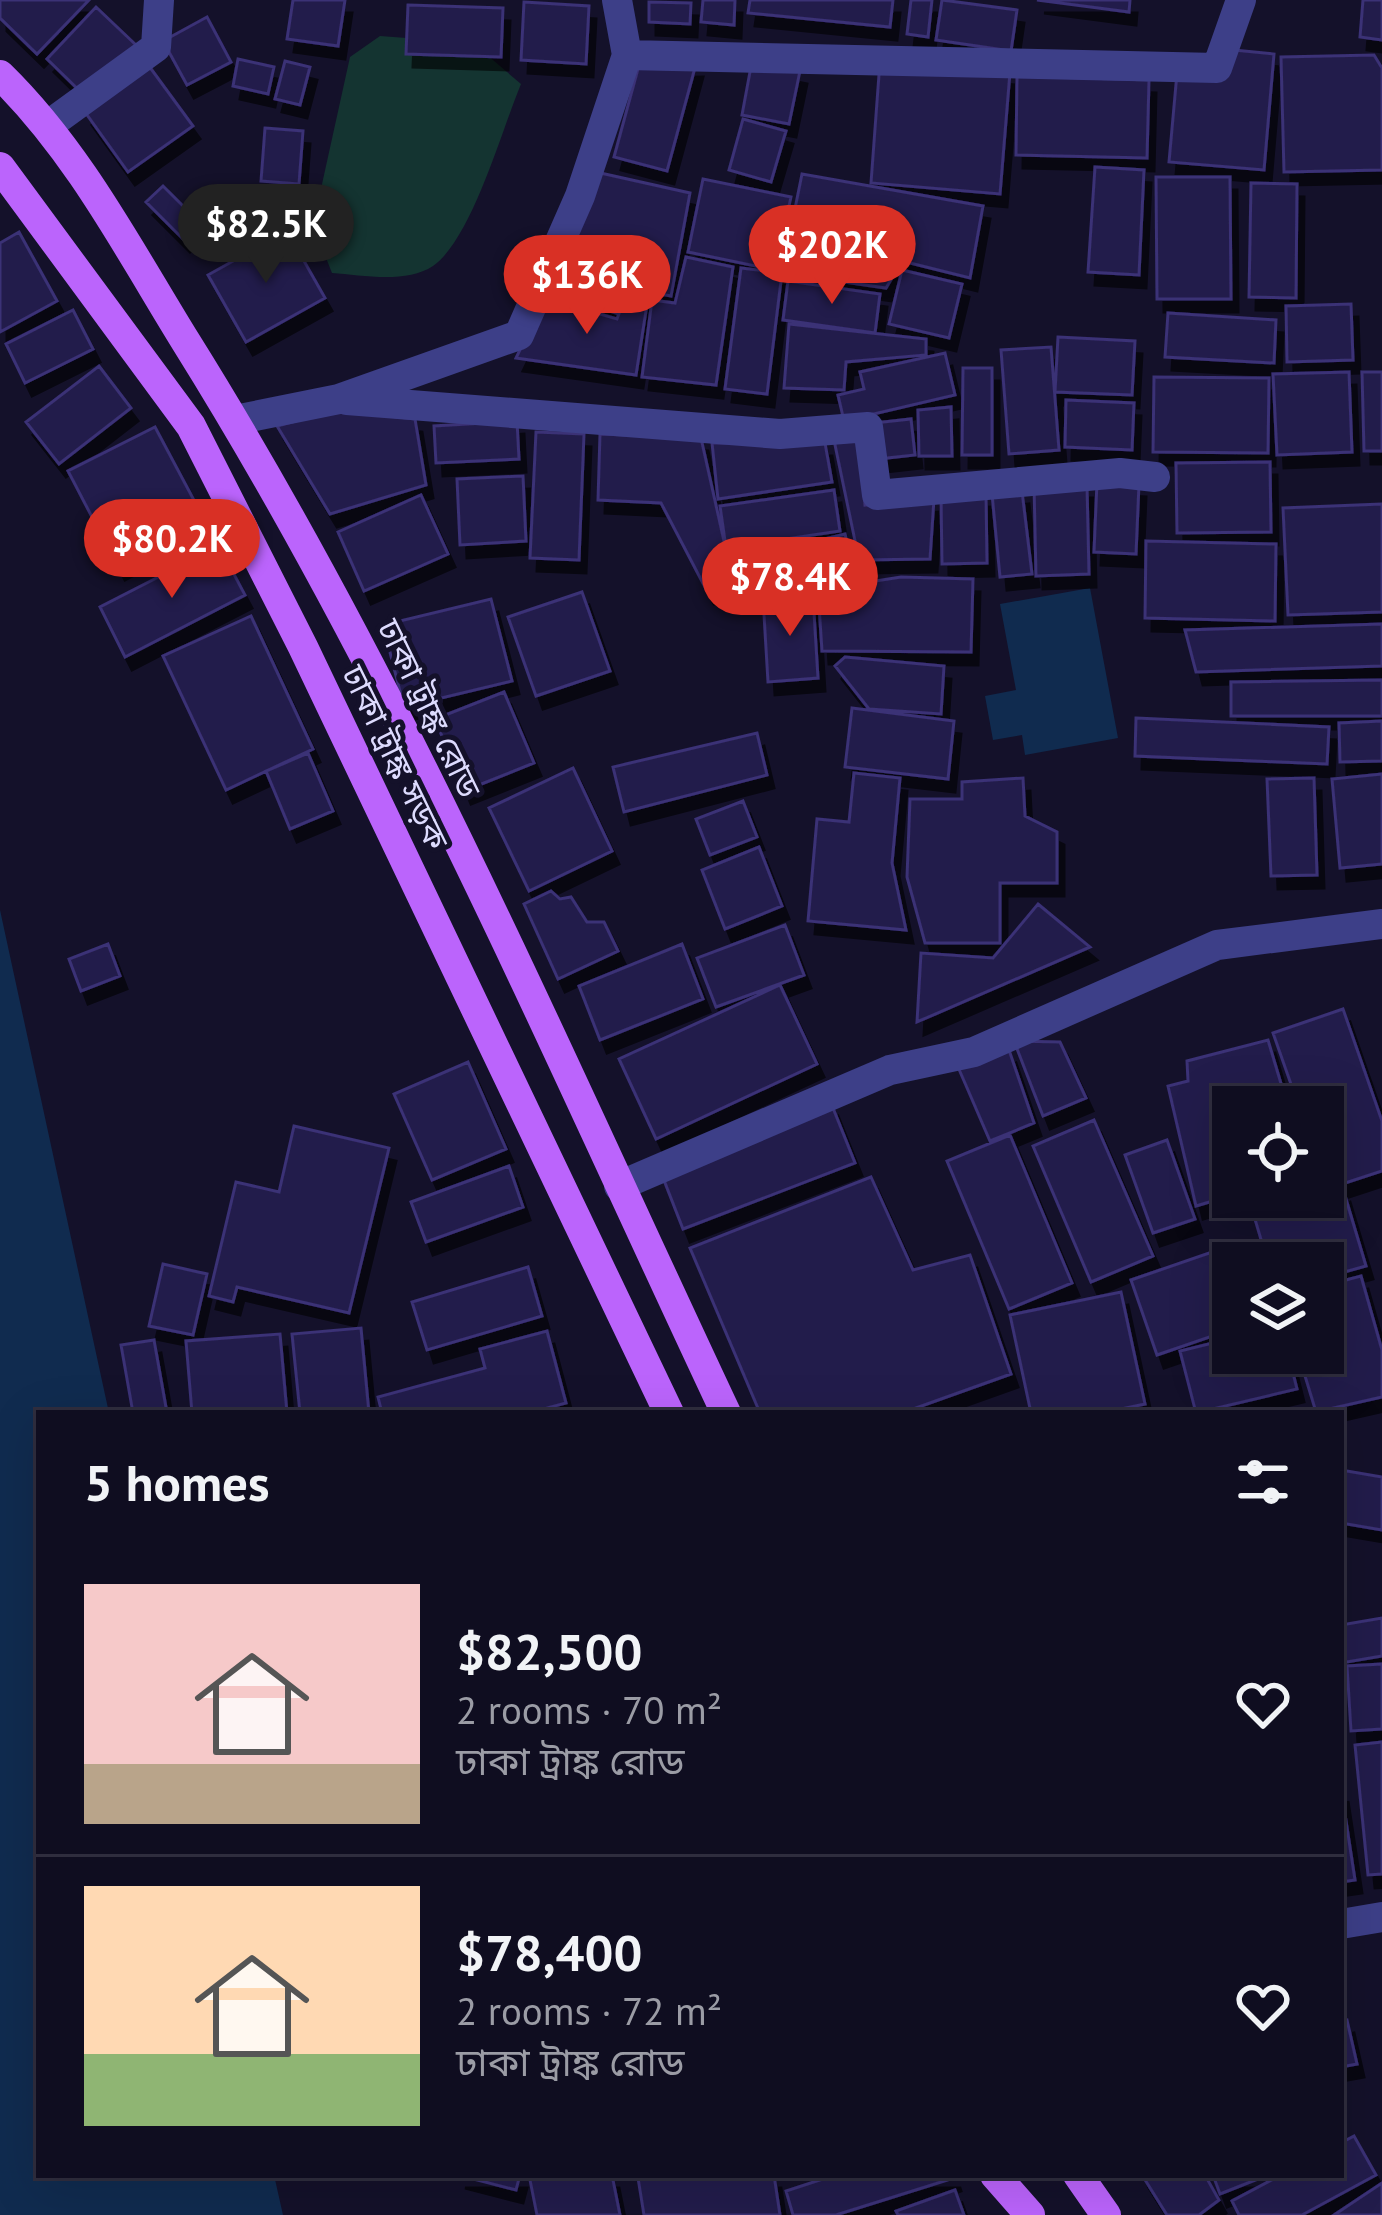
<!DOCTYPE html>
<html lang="en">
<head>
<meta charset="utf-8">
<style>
	body { margin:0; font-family:"PT Sans","Noto Sans Bengali",sans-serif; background:#1d1b2d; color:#f1f3f6; height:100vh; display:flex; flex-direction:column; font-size:45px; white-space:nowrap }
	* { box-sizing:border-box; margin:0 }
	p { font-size:39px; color:#9b9ca5 }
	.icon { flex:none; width:66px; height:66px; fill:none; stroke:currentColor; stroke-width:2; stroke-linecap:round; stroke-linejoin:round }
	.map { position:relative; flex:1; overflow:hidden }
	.details { position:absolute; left:36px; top:1410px; width:1308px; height:768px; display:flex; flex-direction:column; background:#0f0d20; border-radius:0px; box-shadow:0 12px 48px #0002,0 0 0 3px #2f2d3e }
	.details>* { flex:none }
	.buttons { position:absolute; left:1212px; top:1086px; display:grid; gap:24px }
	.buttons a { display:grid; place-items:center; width:132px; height:132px; border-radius:0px; background:#0f0d20; box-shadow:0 12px 48px #0002,0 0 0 3px #2f2d3e; font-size:60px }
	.price { position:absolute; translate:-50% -102px; padding:0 27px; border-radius:42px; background:#d93025; color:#fff; font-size:39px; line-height:78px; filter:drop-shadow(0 3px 6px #0008) }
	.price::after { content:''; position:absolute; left:50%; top:72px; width:36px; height:27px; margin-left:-18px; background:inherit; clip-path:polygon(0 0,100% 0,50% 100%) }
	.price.on { background:#222; color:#fff }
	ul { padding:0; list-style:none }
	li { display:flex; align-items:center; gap:36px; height:300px; padding:0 48px }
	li+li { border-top:3px solid #2f2d3e }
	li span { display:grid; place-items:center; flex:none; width:336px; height:240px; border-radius:0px; color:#555 }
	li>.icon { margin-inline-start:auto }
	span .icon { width:144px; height:144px; fill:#fffc; stroke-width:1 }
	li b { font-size:51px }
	h2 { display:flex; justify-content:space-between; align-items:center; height:144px; padding:0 48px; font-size:51px }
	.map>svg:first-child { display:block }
	.green { fill:#143431 }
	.water { fill:#102b4f }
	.building { fill:#241e4b; stroke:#3a3076; stroke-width:3; filter:url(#shadow) }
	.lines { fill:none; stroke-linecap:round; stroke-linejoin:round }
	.minor { stroke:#3d3f88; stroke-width:30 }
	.major { stroke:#bb64fc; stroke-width:30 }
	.labels { text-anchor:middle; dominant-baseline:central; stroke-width:10; stroke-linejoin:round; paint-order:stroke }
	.street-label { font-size:33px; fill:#dddbfe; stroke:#14112a }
</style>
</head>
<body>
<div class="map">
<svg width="1382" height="2215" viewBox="0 0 1382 2215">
	<defs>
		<filter id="shadow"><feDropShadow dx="7" dy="13" stdDeviation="0" flood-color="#0009"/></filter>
	</defs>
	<rect width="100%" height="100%" fill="#14112a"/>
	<path class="green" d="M 380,36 L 473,43 L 521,84 C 502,129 472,239 433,266 C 406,284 362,275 332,273 L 313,225 L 350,57 Z"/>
	<path class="water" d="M 1090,588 L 1118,738 L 1025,755 L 1022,735 L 993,740 L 985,696 L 1016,690 L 1000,604 Z
		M 0,910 L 109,1413 L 39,1413 L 39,2175 L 274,2175 L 283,2215 L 0,2215 Z"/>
	<path class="building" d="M 0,0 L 89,0 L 37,54 L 0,18 Z
		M 293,0 L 345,0 L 338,46 L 287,39 Z
		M 703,0 L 735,0 L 734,25 L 701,22 Z
		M 750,0 L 893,0 L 890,27 L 748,13 Z
		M 911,0 L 932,0 L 928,37 L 907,34 Z
		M 942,0 L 1017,10 L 1011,51 L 936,40 Z
		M 1037,0 L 1130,0 L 1129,12 Z
		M 1363,0 L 1382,0 L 1382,40 L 1360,37 Z
		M 524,2 L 589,6 L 586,64 L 521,60 Z
		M 649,2 L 691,3 L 690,24 L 649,22 Z
		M 408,5 L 503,8 L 501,57 L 406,54 Z
		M 96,7 L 136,45 L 86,97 L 47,59 Z
		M 207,17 L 231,62 L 187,85 L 163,41 Z
		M 1234,50 L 1274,54 L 1264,170 L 1169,162 L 1177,73 Z
		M 1374,55 L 1382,68 L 1382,170 L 1284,172 L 1281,57 Z
		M 238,59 L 274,67 L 268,94 L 233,86 Z
		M 285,61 L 310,67 L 300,105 L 275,99 Z
		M 752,61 L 800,71 L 789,124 L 742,115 Z
		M 880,61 L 1010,72 L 1000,194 L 871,183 Z
		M 696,64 L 667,171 L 614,157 L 639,65 Z
		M 149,66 L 193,126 L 128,172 L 85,112 Z
		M 1017,76 L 1149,80 L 1147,158 L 1016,155 Z
		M 743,119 L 786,131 L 771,182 L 729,170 Z
		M 265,128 L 303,131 L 299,184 L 261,181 Z
		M 1095,167 L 1144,170 L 1139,275 L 1088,272 Z
		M 596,172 L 690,193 L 671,296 L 621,287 L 616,313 L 554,293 Z
		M 802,174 L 983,206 L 970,278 L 902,261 L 886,288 L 782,273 Z
		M 1156,177 L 1230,177 L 1231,299 L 1157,299 Z
		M 703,179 L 791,197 L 775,270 L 688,252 Z
		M 1251,183 L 1297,184 L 1296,298 L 1249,297 Z
		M 163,186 L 200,223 L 183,239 L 146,202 Z
		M 229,187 L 239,203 L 213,222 L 201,205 Z
		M 259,191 L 302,193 L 300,226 L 257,224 Z
		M 287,231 L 325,298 L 246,342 L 208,275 Z
		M 19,232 L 57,301 L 0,332 L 0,243 Z
		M 686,257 L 733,267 L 716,385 L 642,377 L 652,300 L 675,303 Z
		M 741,268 L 782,273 L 767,394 L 725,389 Z
		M 902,270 L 962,284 L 949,338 L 889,324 Z
		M 788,281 L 880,294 L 875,333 L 783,320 Z
		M 626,295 L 648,298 L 636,375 L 516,358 L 545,298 L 617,319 Z
		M 1351,304 L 1353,360 L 1287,362 L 1286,306 Z
		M 73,310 L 93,349 L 25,383 L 6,344 Z
		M 1168,313 L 1276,320 L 1274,363 L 1165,357 Z
		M 789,324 L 926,339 L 926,355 L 846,362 L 844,390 L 784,388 Z
		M 1058,337 L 1135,341 L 1132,395 L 1055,392 Z
		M 1051,347 L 1059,450 L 1009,454 L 1001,350 Z
		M 945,353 L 955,395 L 844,421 L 838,395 L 864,389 L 860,372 Z
		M 99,366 L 131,408 L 59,464 L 26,422 Z
		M 963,368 L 992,368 L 992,455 L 962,455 Z
		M 1349,372 L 1352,452 L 1277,455 L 1273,374 Z
		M 1362,372 L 1382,372 L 1382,451 L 1364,451 Z
		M 1154,377 L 1269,378 L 1268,453 L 1153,452 Z
		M 1066,400 L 1134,403 L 1132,450 L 1065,447 Z
		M 951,407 L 952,456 L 919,456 L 918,410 Z
		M 337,410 L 415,419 L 426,485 L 330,514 L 277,426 Z
		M 911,419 L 915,455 L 878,459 L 874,423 Z
		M 517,421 L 519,459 L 436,463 L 434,426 Z
		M 155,427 L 205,521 L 118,567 L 68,471 Z
		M 536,432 L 584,434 L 579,560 L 530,558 Z
		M 600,434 L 701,438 L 734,586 L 707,591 L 661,503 L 598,500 Z
		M 860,438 L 865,505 L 934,499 L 930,559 L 859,560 L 834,440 Z
		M 712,443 L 825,443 L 832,482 L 718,499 Z
		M 1270,462 L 1271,532 L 1177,533 L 1176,463 Z
		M 523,476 L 526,541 L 460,545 L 457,479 Z
		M 1097,482 L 1139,484 L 1136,554 L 1094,552 Z
		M 1034,485 L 1087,485 L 1089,574 L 1036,576 Z
		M 834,490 L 840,531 L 726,548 L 720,506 Z
		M 1022,491 L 1032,574 L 1000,577 L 992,494 Z
		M 986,494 L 987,563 L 942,564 L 941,495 Z
		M 421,495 L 448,554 L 364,591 L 338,532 Z
		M 1382,504 L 1382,612 L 1288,615 L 1283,508 Z
		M 845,534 L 854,570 L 753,593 L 745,558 Z
		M 1146,541 L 1276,544 L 1275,621 L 1145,618 Z
		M 219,546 L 245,595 L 125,657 L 100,607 Z
		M 901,577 L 973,579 L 971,652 L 822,651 L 818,590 Z
		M 582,592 L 610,671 L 536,696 L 508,617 Z
		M 813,596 L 818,678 L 768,682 L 763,598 Z
		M 491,599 L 512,681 L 404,707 L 383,625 Z
		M 251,616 L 313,749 L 226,790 L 163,656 Z
		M 1382,624 L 1382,666 L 1196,672 L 1185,630 Z
		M 845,657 L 944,666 L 941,714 L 869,709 L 835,666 Z
		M 1382,680 L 1382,716 L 1231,716 L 1231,682 Z
		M 504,692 L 534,763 L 464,791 L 435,719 Z
		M 852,708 L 954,721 L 948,779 L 845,767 Z
		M 1136,718 L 1329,727 L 1327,764 L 1135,756 Z
		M 1382,721 L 1382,761 L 1340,762 L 1339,723 Z
		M 757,733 L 767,775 L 624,812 L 613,767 Z
		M 308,753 L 333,811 L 290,829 L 266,771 Z
		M 573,768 L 612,851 L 529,891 L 489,808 Z
		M 854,773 L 900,778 L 892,863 L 906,930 L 808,921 L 817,819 L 849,822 Z
		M 1382,774 L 1382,864 L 1340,868 L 1332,779 Z
		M 1023,778 L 1025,816 L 1057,832 L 1057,883 L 1000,883 L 1000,943 L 925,943 L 907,877 L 910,799 L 962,799 L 962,782 Z
		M 1314,778 L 1317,875 L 1271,876 L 1267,779 Z
		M 743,801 L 757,837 L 710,855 L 696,819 Z
		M 759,847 L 782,906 L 725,929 L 702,870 Z
		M 551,891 L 560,899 L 571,897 L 587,922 L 604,922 L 618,951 L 558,979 L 524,904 Z
		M 1038,904 L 1090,947 L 917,1022 L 921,953 L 993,958 Z
		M 785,925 L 804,975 L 716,1007 L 697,958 Z
		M 108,944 L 120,976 L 81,991 L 69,959 Z
		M 682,944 L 703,999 L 600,1040 L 579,986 Z
		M 780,985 L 817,1064 L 656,1139 L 619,1059 Z
		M 1343,1009 L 1382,1121 L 1382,1171 L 1327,1189 L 1323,1107 L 1299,1107 L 1273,1033 Z
		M 1268,1040 L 1288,1107 L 1233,1107 L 1233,1195 L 1196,1206 L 1168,1086 L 1188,1081 L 1187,1061 Z
		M 1014,1041 L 1060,1042 L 1086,1098 L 1043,1116 Z
		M 1009,1050 L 1034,1123 L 990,1141 L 958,1067 Z
		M 468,1062 L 506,1149 L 432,1180 L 394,1094 Z
		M 831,1103 L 855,1163 L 683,1229 L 660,1170 Z
		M 1094,1120 L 1153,1256 L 1091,1282 L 1033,1146 Z
		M 294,1126 L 389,1148 L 349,1313 L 237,1287 L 233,1302 L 209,1296 L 236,1182 L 279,1192 Z
		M 1010,1135 L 1072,1283 L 1009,1309 L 947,1161 Z
		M 1167,1140 L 1195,1219 L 1153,1233 L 1125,1155 Z
		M 509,1166 L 523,1207 L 426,1242 L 411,1202 Z
		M 871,1177 L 913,1270 L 970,1255 L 1011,1374 L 902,1413 L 760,1413 L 690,1248 Z
		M 1343,1189 L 1366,1266 L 1323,1278 L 1323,1263 L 1268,1263 L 1254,1216 Z
		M 1244,1241 L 1251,1263 L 1233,1263 L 1233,1329 L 1157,1355 L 1131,1280 Z
		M 163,1264 L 207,1274 L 193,1335 L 149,1326 Z
		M 528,1267 L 542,1316 L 427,1350 L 412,1302 Z
		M 1361,1276 L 1382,1350 L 1382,1397 L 1316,1412 L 1298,1353 L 1323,1353 L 1323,1286 Z
		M 1121,1292 L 1145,1404 L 1102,1413 L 1031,1413 L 1010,1315 Z
		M 361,1328 L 369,1413 L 300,1413 L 292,1334 Z
		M 547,1331 L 566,1403 L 529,1413 L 382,1413 L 378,1397 L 485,1368 L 480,1349 Z
		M 280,1334 L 287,1413 L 192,1413 L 186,1341 Z
		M 1233,1338 L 1233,1353 L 1288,1353 L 1297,1389 L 1196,1413 L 1180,1351 Z
		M 154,1340 L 167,1413 L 133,1413 L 121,1345 Z
		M 1341,1470 L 1382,1477 L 1382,1530 L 1341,1523 Z
		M 1382,1618 L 1382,1656 L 1341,1663 L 1341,1625 Z
		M 1382,1664 L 1382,1729 L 1351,1731 L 1347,1666 Z
		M 1382,1742 L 1382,1874 L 1368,1875 L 1355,1745 Z
		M 1341,1788 L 1355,1880 L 1341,1882 Z
		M 1347,2020 L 1357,2064 L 1341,2067 L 1341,2021 Z
		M 1354,2136 L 1376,2175 L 1302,2215 L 1239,2215 L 1232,2201 L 1281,2175 L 1341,2175 L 1341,2143 Z
		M 458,2175 L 520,2175 L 516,2190 Z
		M 529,2175 L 612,2175 L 620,2215 L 537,2215 Z
		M 655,2175 L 774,2175 L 780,2215 L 644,2215 L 638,2178 Z
		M 835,2175 L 953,2175 L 954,2178 L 836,2215 L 793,2215 L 786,2191 Z
		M 1142,2175 L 1205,2175 L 1219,2200 L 1199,2215 L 1167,2215 Z
		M 1213,2175 L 1257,2175 L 1258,2179 L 1220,2194 Z
		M 1382,2183 L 1382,2215 L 1334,2215 Z
		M 955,2190 L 964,2215 L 898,2215 L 896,2211 Z"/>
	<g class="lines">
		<path class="minor" d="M 617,0 L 627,55
			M 50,124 L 156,47 L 159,0
			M 347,400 L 780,434 L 868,427 L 877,495 L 1120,473 L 1155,477
			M 235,420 L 339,399 L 519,335 L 580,196 L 627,55 L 1217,68 L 1241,0
			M 619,1186 L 890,1070 L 974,1052 L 1217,945 L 1382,924
			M 1341,1924 L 1382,1917"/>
		<path class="major" d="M 0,75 C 78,151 129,250 186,342 C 398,681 556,1052 726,1413
			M 0,167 L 191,426 L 303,647 L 669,1413
			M 995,2175 L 1030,2215
			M 1078,2175 L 1106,2215"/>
	</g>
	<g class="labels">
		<g class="street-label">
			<text transform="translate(430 708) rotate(64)">ঢাকা ট্রাঙ্ক রোড</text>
			<text transform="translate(396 757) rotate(64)">ঢাকা ট্রাঙ্ক সড়ক</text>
		</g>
	</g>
</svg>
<div class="buttons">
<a><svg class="icon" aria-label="locate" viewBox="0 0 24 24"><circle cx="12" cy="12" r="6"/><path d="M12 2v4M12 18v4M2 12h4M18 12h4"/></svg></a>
<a><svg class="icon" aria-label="layers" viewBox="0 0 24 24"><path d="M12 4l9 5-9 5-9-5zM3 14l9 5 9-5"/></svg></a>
</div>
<b class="price on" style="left:266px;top:286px">$82.5K</b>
<b class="price" style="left:832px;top:307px">$202K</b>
<b class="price" style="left:587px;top:337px">$136K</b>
<b class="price" style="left:172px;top:601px">$80.2K</b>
<b class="price" style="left:790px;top:639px">$78.4K</b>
<section class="details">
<h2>5 homes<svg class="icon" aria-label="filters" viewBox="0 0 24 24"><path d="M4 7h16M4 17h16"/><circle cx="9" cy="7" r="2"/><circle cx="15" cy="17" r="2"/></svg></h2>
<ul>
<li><span style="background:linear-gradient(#f6c9c9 75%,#b9a48a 0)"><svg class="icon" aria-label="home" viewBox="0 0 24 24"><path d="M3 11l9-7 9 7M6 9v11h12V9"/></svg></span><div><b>$82,500</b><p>2 rooms · 70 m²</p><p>ঢাকা ট্রাঙ্ক রোড</p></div><svg class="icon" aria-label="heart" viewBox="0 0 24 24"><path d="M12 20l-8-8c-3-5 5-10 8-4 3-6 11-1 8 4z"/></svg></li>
<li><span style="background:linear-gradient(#ffd9b3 70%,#8fb573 0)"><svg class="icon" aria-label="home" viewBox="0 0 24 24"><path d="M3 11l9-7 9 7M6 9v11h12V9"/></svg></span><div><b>$78,400</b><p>2 rooms · 72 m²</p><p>ঢাকা ট্রাঙ্ক রোড</p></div><svg class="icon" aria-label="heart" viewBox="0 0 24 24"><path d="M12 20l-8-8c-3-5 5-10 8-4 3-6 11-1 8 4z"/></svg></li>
</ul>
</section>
</div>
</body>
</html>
